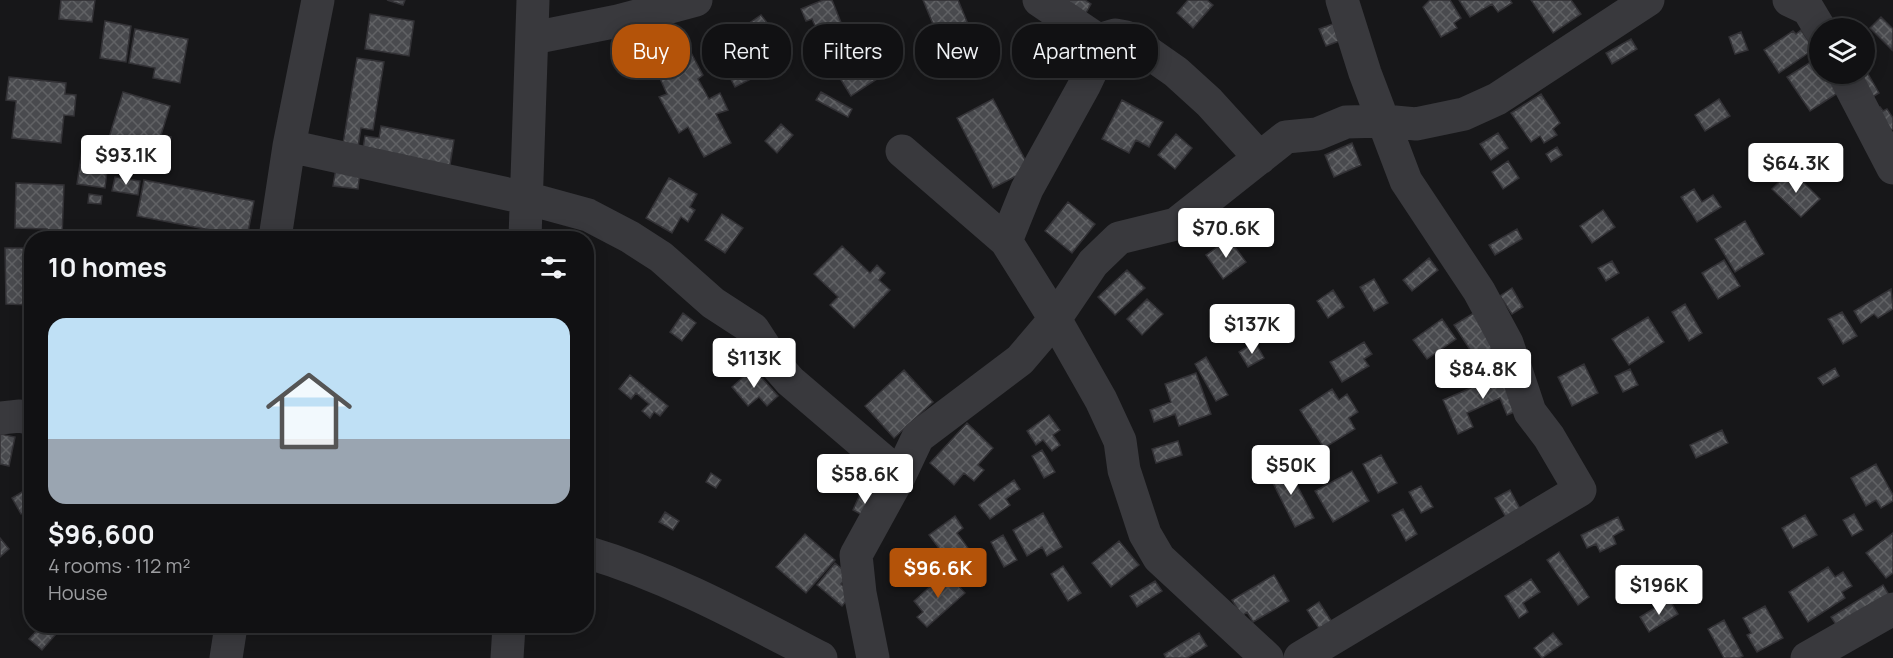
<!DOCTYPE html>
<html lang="en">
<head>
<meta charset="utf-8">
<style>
	body { margin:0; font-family:Manrope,sans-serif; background:#1e1f21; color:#f1f3f6; height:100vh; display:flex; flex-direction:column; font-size:22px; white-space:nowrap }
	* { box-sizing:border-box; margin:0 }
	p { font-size:20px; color:#9c9da0 }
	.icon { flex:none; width:33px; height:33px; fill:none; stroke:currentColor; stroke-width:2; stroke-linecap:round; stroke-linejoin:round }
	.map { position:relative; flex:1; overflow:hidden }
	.sheet { position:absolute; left:24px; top:231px; width:570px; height:402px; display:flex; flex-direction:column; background:#111113; border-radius:24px; box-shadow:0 3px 15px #0003,0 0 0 2px #303133 }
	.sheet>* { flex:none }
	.top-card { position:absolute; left:612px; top:24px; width:570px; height:54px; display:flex; gap:12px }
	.fabs { position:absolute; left:1809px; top:18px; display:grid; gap:12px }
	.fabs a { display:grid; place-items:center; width:66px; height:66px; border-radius:50%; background:#111113; box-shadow:0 3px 15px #0003,0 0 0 2px #303133; font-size:30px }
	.price { position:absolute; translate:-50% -51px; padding:0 14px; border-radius:6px; background:#fff; color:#222; font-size:20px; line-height:39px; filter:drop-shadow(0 2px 3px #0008) }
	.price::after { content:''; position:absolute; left:50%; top:36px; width:18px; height:14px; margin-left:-9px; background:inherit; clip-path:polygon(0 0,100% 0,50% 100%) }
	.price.current { background:#b45309; color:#fff }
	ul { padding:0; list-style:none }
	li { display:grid; align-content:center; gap:12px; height:318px; padding:0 24px }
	li span { display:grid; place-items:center; height:186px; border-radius:18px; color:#555 }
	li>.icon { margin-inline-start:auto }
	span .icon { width:108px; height:108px; fill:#fffc; stroke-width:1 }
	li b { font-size:26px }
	h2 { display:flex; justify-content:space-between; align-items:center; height:72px; padding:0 24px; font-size:26px }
	.pill { padding:0 21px; border-radius:24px; background:#111113; box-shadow:0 3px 15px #0003,0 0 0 2px #303133; font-size:21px; line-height:54px }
	.pill.current { background:#b45309; color:#fff }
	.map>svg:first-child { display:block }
	.building { fill:url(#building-cross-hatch); stroke:#323135; stroke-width:1.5 }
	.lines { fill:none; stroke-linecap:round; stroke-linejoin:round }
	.minor { stroke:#39393d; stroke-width:33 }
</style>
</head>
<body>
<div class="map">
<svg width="1893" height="658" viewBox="0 0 1893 658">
	<defs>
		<pattern id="building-cross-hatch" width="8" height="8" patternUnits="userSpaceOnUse" patternTransform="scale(1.5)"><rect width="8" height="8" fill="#494a4e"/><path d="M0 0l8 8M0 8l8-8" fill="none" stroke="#616265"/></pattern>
	</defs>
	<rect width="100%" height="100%" fill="#171719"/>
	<path class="building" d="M 61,0 L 95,0 L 92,22 L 59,19 Z
		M 387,0 L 405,0 L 403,5 Z
		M 823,0 L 832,0 L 842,25 L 819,35 L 812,19 L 806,21 L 801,9 Z
		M 923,0 L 958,0 L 968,24 L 938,36 Z
		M 1063,0 L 1085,0 L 1091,4 L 1083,18 Z
		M 1188,0 L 1207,0 L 1213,5 L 1193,28 L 1177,13 Z
		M 1430,0 L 1450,0 L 1461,18 L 1454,23 L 1457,28 L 1441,37 L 1423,7 Z
		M 1459,0 L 1510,0 L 1512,3 L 1498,12 L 1492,4 L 1470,17 Z
		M 1531,0 L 1571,0 L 1581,14 L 1553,33 Z
		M 370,14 L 414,21 L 409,56 L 365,49 Z
		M 761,15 L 782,42 L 766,55 L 745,26 Z
		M 1881,17 L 1893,29 L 1892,50 L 1870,28 Z
		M 105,21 L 131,26 L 126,62 L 100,58 Z
		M 1333,24 L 1339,41 L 1326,46 L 1319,29 Z
		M 1036,28 L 1040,38 L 1053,32 L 1067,63 L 1036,77 L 1028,60 L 1022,63 L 1017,52 L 1025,48 L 1020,35 Z
		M 135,29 L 188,39 L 180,83 L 153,78 L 155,68 L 129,63 Z
		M 1801,30 L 1814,49 L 1779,73 L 1764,50 L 1793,31 L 1796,34 Z
		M 1741,32 L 1748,50 L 1735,54 L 1729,37 Z
		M 849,35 L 877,79 L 851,96 L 823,51 Z
		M 1631,39 L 1637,49 L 1612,64 L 1606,53 Z
		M 688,47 L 703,75 L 698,79 L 709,99 L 720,93 L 728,110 L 716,114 L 731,143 L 704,157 L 688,127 L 679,133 L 659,97 L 667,94 L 654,65 Z
		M 743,53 L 755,77 L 735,87 L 723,64 Z
		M 1820,56 L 1820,74 L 1838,74 L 1847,87 L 1810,111 L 1787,77 Z
		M 357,58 L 384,62 L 373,130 L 361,128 L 358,147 L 343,144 Z
		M 1864,67 L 1879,93 L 1866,101 L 1849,74 L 1864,74 Z
		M 9,77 L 66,83 L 65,94 L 76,95 L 74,116 L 64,115 L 61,143 L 12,138 L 16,101 L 6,100 Z
		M 123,92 L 170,106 L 161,135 L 171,137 L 164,161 L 107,144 Z
		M 821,92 L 852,109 L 848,117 L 816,100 Z
		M 1541,94 L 1560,123 L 1553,129 L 1557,135 L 1544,143 L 1540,136 L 1531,142 L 1511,113 Z
		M 993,99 L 1030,169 L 993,188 L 957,118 Z
		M 1719,99 L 1730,116 L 1705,131 L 1695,115 Z
		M 1122,100 L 1163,122 L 1149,147 L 1136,140 L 1129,153 L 1102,139 Z
		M 1880,107 L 1883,111 L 1887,109 L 1893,118 L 1893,129 L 1886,133 L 1873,111 Z
		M 781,124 L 793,135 L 777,153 L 765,141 Z
		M 381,126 L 454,140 L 449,171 L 362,155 L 365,136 L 379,138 Z
		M 1498,133 L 1508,148 L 1491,160 L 1480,144 Z
		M 1176,134 L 1192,148 L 1175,169 L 1158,155 Z
		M 1352,143 L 1361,165 L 1334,177 L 1325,155 Z
		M 1557,147 L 1562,155 L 1551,162 L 1546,154 Z
		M 82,150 L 109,154 L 105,188 L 77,184 Z
		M 1508,161 L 1519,178 L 1503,189 L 1492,172 Z
		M 336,168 L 360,171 L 358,189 L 333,186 Z
		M 1791,170 L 1820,199 L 1801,217 L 1772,189 Z
		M 115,177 L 140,181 L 138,195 L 112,191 Z
		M 669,178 L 697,194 L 690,207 L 695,210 L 688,222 L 681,217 L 672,233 L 646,218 Z
		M 144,180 L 254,201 L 247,237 L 137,216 Z
		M 16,183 L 64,185 L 62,238 L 46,238 L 47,229 L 15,228 Z
		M 1694,189 L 1702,202 L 1713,195 L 1721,207 L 1697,222 L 1681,197 Z
		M 89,194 L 102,196 L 101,204 L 88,203 Z
		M 1068,202 L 1095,224 L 1072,253 L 1045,231 Z
		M 1603,210 L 1615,227 L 1592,243 L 1580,226 Z
		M 722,214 L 743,228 L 725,253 L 705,240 Z
		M 1745,221 L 1764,254 L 1735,272 L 1715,239 Z
		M 1517,229 L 1522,239 L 1495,255 L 1489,245 Z
		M 1229,239 L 1246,262 L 1223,279 L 1206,255 Z
		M 842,246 L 870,273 L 877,265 L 885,273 L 879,280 L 890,290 L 854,328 L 830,305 L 838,297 L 814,274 Z
		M 5,248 L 32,248 L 32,305 L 6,304 Z
		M 1429,258 L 1438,270 L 1412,291 L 1403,280 Z
		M 1724,260 L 1740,286 L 1718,299 L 1702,273 Z
		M 1612,261 L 1619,273 L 1606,281 L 1598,268 Z
		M 1127,270 L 1145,288 L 1115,315 L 1098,297 Z
		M 1374,279 L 1388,303 L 1374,311 L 1360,287 Z
		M 1512,288 L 1523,307 L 1512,314 L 1500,296 Z
		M 1891,289 L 1893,309 L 1878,318 L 1874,314 L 1861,323 L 1854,311 Z
		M 1333,290 L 1344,307 L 1328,318 L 1317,301 Z
		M 1147,299 L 1163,314 L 1142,335 L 1127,319 Z
		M 1685,304 L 1702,333 L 1689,341 L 1672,312 Z
		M 1477,311 L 1498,345 L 1476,359 L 1454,325 Z
		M 1842,312 L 1857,336 L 1843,344 L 1828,319 Z
		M 683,313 L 696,323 L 682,341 L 670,332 Z
		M 1648,317 L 1664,342 L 1629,365 L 1612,339 Z
		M 1442,319 L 1456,339 L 1427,359 L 1413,340 Z
		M 1255,342 L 1264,358 L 1248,367 L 1239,352 Z
		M 1364,342 L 1372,354 L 1364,359 L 1369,366 L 1342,382 L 1330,362 Z
		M 1206,357 L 1228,395 L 1216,401 L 1195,364 Z
		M 1584,364 L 1598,393 L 1572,406 L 1558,377 Z
		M 753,368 L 778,396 L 767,406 L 759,397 L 748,406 L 732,387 Z
		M 1835,368 L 1839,376 L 1823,385 L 1818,378 Z
		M 1630,369 L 1638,385 L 1623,392 L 1615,376 Z
		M 904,370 L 933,402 L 894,438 L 865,406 Z
		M 1508,372 L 1524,408 L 1507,415 L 1500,398 L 1467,413 L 1473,427 L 1458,434 L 1443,400 Z
		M 1196,373 L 1211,414 L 1179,426 L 1175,414 L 1154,422 L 1150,410 L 1171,402 L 1165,384 Z
		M 630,375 L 668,406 L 660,416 L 654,412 L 650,418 L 642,411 L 649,404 L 636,393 L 631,399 L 619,389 Z
		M 1332,389 L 1339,400 L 1347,394 L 1358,412 L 1349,418 L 1355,429 L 1324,448 L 1300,410 Z
		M 1049,415 L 1060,430 L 1053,435 L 1060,445 L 1052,451 L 1043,440 L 1036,445 L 1027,431 Z
		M 967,423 L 993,448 L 978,465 L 984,470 L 974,481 L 964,473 L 954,485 L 930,463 Z
		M 1722,430 L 1728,443 L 1696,458 L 1690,445 Z
		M 0,434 L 15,437 L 9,466 L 0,464 Z
		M 1178,441 L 1182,455 L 1156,463 L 1152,449 Z
		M 1042,450 L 1055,472 L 1044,478 L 1032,456 Z
		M 1381,455 L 1397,483 L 1378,493 L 1363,464 Z
		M 1286,464 L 1314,518 L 1295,527 L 1268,473 Z
		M 1876,464 L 1893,495 L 1893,501 L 1881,508 L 1876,500 L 1866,506 L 1851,478 Z
		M 1352,471 L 1369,501 L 1333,522 L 1315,491 Z
		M 711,473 L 721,480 L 716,488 L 706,482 Z
		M 1014,480 L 1020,489 L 1006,499 L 1010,505 L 990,519 L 979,505 Z
		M 32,486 L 32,507 L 21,514 L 12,498 Z
		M 1421,486 L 1433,507 L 1421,513 L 1409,492 Z
		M 1510,490 L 1523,514 L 1508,521 L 1495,498 Z
		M 861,492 L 877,500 L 868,518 L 853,510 Z
		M 1403,509 L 1417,534 L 1406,541 L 1392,515 Z
		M 665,512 L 679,521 L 673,530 L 659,522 Z
		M 1043,513 L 1062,547 L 1047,556 L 1042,547 L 1027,556 L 1013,530 Z
		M 1854,514 L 1863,530 L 1852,536 L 1843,520 Z
		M 1805,515 L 1817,535 L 1793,548 L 1782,528 Z
		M 955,516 L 963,528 L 957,533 L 968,548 L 949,562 L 929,535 Z
		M 1618,517 L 1624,530 L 1613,536 L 1616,544 L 1600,552 L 1596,544 L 1587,548 L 1581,535 Z
		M 1893,533 L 1893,573 L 1886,578 L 1866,553 Z
		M 805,534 L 835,560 L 806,593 L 776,567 Z
		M 1003,535 L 1017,560 L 1004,567 L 991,542 Z
		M 0,538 L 9,549 L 0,557 Z
		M 1119,541 L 1139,565 L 1111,587 L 1092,563 Z
		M 1559,552 L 1589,597 L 1578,605 L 1547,560 Z
		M 835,563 L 849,575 L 841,584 L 852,594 L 842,606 L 817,585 Z
		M 1063,566 L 1081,593 L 1068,601 L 1051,574 Z
		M 1828,567 L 1835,577 L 1843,572 L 1852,586 L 1842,592 L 1845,598 L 1808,622 L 1789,592 Z
		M 946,572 L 965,593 L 927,627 L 917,617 L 923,612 L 914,601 Z
		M 1274,575 L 1289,601 L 1253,622 L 1247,612 L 1242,616 L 1232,600 Z
		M 1531,579 L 1540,592 L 1523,603 L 1528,612 L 1519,618 L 1505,596 Z
		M 1155,581 L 1162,591 L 1137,607 L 1130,596 Z
		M 1883,585 L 1892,600 L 1841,632 L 1831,617 Z
		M 1669,599 L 1678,614 L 1649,632 L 1640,617 Z
		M 1319,602 L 1332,622 L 1320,630 L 1307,610 Z
		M 1765,606 L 1783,638 L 1757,652 L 1747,635 L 1751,633 L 1743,618 Z
		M 1724,620 L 1743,656 L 1739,658 L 1724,658 L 1708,629 Z
		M 41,626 L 63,626 L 42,650 L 29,639 Z
		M 1199,633 L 1207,646 L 1187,658 L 1166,658 L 1164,654 Z
		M 1553,633 L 1562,644 L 1542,658 L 1534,648 Z"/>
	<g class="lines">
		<path class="minor" d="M 1039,0 L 1098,40 L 1115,35 L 1126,37 L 1176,72 L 1209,102 L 1260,158
			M 1789,0 L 1808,9 L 1820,29
			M 533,38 L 618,21 L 696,0
			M 1107,38 L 1084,86 L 1027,189 L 1006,241 L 1055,319 L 1101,400 L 1120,441 L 1124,470 L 1145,534 L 1159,558 L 1267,658
			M 1844,74 L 1893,168
			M 289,146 L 526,198 L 588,215 L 630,237 L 661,257 L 713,303 L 753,329 L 777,366 L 790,381 L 900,475
			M 902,151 L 1006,241
			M 275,238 L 289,146 L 318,0
			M 525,238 L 533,0
			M 0,418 L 20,416 L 32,419
			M 586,552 C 670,577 744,618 821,658
			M 226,658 L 231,626
			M 507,658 L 509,626
			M 873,658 L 860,593 L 856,555 L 900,475 L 918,437 L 1020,360 L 1055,319 L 1093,263 L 1119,238 L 1176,224 L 1286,137 L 1317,134 L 1346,122 L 1384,121 L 1416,124 L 1464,114 L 1497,99 L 1648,0
			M 1300,658 L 1580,490 L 1549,437 L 1530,412 L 1507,343 L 1479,291 L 1406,181 L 1365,73 L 1342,0
			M 1807,658 L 1893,609"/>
	</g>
</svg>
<div class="fabs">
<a><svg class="icon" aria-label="layers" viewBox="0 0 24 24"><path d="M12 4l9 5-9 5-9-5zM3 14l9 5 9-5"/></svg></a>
</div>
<b class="price" style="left:126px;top:186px">$93.1K</b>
<b class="price" style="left:1796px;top:194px">$64.3K</b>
<b class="price" style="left:1226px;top:259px">$70.6K</b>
<b class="price" style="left:1252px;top:355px">$137K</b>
<b class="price" style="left:754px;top:389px">$113K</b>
<b class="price" style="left:1483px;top:400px">$84.8K</b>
<b class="price" style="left:1291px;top:496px">$50K</b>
<b class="price" style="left:865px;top:505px">$58.6K</b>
<b class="price current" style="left:938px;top:599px">$96.6K</b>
<b class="price" style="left:1659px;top:616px">$196K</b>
<div class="top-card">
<a class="pill current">Buy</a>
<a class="pill">Rent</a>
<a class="pill">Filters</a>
<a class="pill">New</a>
<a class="pill">Apartment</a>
</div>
<section class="sheet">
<h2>10 homes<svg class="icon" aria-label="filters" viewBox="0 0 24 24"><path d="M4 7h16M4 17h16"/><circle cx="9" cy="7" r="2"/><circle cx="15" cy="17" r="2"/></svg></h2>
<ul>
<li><span style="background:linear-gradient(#bfe0f5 65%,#9aa5b1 0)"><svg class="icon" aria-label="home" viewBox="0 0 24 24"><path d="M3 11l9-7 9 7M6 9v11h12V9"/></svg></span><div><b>$96,600</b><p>4 rooms · 112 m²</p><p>House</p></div></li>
</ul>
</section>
</div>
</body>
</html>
